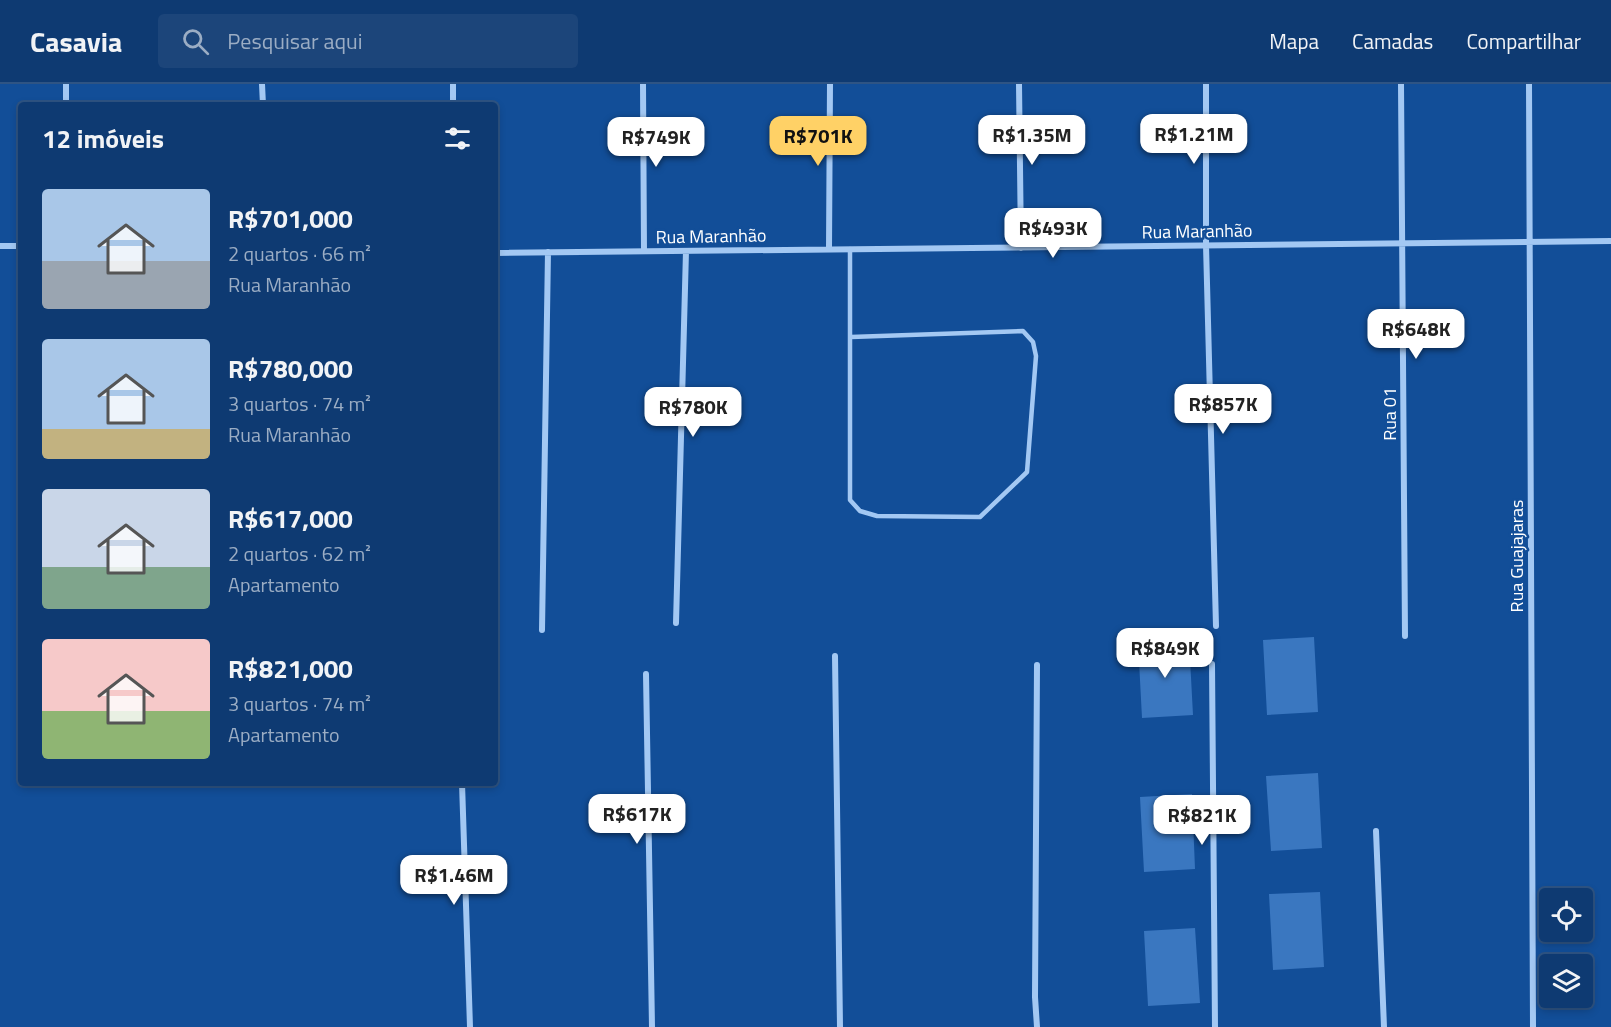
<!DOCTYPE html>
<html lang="pt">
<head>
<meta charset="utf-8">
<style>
	body { margin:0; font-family:"Titillium Web",sans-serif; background:#1c457a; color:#f1f3f6; height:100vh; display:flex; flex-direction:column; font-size:22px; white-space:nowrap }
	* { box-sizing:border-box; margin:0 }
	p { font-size:20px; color:#9badc4 }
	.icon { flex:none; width:33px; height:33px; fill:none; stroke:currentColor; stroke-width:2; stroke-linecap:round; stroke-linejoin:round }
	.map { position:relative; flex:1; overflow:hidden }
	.sheet { position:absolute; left:18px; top:18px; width:480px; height:684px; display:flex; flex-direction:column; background:#0e3a72; border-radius:6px; box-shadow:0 3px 9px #0003,0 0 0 2px #2e5484 }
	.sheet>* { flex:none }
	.controls { position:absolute; left:1539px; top:804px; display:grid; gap:12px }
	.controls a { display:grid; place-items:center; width:54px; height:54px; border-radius:6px; background:#0e3a72; box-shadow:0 3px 9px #0003,0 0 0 2px #2e5484; font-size:30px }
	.price { position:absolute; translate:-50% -51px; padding:0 14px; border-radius:12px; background:#fff; color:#222; font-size:20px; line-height:39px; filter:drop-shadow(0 2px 3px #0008) }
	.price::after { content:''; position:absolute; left:50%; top:36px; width:18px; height:14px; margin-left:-9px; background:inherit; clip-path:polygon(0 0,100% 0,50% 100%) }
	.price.selected { background:#ffd166; color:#111 }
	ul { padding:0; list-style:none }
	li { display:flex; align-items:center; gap:18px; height:150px; padding:0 24px }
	li span { display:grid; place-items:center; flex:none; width:168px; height:120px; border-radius:6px; color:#555 }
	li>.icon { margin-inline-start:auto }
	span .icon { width:72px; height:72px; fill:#fffc; stroke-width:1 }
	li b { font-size:26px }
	h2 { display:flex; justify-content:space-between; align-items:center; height:72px; padding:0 24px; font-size:26px }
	header { display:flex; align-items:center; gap:36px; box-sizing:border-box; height:84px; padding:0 30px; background:#0e3a72; border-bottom:2px solid #2e5484 }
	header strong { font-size:28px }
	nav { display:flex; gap:33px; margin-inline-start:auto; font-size:21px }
	.search { width:420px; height:54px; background:#1c457a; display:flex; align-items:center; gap:15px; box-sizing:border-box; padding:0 21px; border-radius:6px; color:#9badc4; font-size:22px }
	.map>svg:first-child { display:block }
	.building { fill:#3a77c0 }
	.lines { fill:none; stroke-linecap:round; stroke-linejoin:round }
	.lane { stroke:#a3c8f3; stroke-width:4.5 }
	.street { stroke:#a3c8f3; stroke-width:6 }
	.labels { text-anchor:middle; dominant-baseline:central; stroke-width:5; stroke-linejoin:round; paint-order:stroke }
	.street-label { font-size:18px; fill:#fff; stroke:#124e98 }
</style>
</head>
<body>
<header>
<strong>Casavia</strong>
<div class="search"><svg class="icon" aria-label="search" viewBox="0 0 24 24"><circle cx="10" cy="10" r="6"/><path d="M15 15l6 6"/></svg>Pesquisar aqui</div>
<nav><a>Mapa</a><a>Camadas</a><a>Compartilhar</a></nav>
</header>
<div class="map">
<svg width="1611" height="943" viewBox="0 0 1611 943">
	<rect width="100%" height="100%" fill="#124e98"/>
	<path class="building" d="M 1314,553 L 1318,628 L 1267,631 L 1263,556 Z
		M 1189,556 L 1193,631 L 1142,634 L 1138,558 Z
		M 1318,689 L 1322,764 L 1271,767 L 1266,692 Z
		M 1192,710 L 1195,785 L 1144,788 L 1140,713 Z
		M 1320,808 L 1324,883 L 1273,886 L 1269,810 Z
		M 1195,844 L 1200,919 L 1148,922 L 1144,847 Z"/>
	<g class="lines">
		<path class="lane" d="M 850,165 L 850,416 L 860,427 L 877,432 L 980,433 L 1027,388 L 1036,272 L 1033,258 L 1023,247 L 851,253"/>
		<path class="street" d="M 66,0 L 66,21
			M 262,0 L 263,21
			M 453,0 L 453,21
			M 643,0 L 644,167
			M 1019,0 L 1021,164
			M 1206,0 L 1206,161 L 1216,542
			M 1401,0 L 1405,552
			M 1529,0 L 1533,943
			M 0,162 L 21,162
			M 829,165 L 830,0
			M 495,169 L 1611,157
			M 676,539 L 686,167
			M 542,546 L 548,168
			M 835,572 L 840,943
			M 1212,580 L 1215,943
			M 1037,581 L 1035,913 L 1037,943
			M 646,590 L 652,943
			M 462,699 L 470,943
			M 1376,747 L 1384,943"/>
	</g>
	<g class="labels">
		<g class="street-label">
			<text transform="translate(1197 147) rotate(-1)">Rua Maranhão</text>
			<text transform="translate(711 152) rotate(-1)">Rua Maranhão</text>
			<text transform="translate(1389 330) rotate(-90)">Rua 01</text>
			<text transform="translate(1516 472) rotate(-90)">Rua Guajajaras</text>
		</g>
	</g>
</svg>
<div class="controls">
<a><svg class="icon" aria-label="locate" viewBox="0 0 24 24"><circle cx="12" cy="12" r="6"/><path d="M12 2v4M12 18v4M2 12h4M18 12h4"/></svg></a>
<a><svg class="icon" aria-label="layers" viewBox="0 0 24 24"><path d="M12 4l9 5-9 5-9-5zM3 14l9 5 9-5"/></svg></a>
</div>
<b class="price" style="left:1194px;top:81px">R$1.21M</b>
<b class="price" style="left:1032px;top:82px">R$1.35M</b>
<b class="price selected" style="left:818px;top:83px">R$701K</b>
<b class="price" style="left:656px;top:84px">R$749K</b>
<b class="price" style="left:1053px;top:175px">R$493K</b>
<b class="price" style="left:1416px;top:276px">R$648K</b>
<b class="price" style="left:1223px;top:351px">R$857K</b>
<b class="price" style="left:693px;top:354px">R$780K</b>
<b class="price" style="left:1165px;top:595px">R$849K</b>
<b class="price" style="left:637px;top:761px">R$617K</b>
<b class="price" style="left:1202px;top:762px">R$821K</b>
<b class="price" style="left:454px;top:822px">R$1.46M</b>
<section class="sheet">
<h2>12 imóveis<svg class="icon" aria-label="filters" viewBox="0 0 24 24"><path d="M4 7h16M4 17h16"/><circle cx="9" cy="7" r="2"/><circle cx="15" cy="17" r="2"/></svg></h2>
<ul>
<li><span style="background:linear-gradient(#a9c7e8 60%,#9aa5b1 0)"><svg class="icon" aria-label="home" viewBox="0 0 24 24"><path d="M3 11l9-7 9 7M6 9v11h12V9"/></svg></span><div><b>R$701,000</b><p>2 quartos · 66 m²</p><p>Rua Maranhão</p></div></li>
<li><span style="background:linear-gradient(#a9c7e8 75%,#c2b280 0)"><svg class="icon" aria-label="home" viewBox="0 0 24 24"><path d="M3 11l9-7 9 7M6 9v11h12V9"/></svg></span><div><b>R$780,000</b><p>3 quartos · 74 m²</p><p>Rua Maranhão</p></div></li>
<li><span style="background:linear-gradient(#c9d6e8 65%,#7fa58c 0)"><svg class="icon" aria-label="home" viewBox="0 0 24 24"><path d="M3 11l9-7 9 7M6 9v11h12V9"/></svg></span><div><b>R$617,000</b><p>2 quartos · 62 m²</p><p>Apartamento</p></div></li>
<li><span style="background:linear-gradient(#f6c9c9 60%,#8fb573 0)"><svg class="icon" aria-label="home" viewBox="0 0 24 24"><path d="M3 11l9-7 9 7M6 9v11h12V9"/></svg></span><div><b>R$821,000</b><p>3 quartos · 74 m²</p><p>Apartamento</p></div></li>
</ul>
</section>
</div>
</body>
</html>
